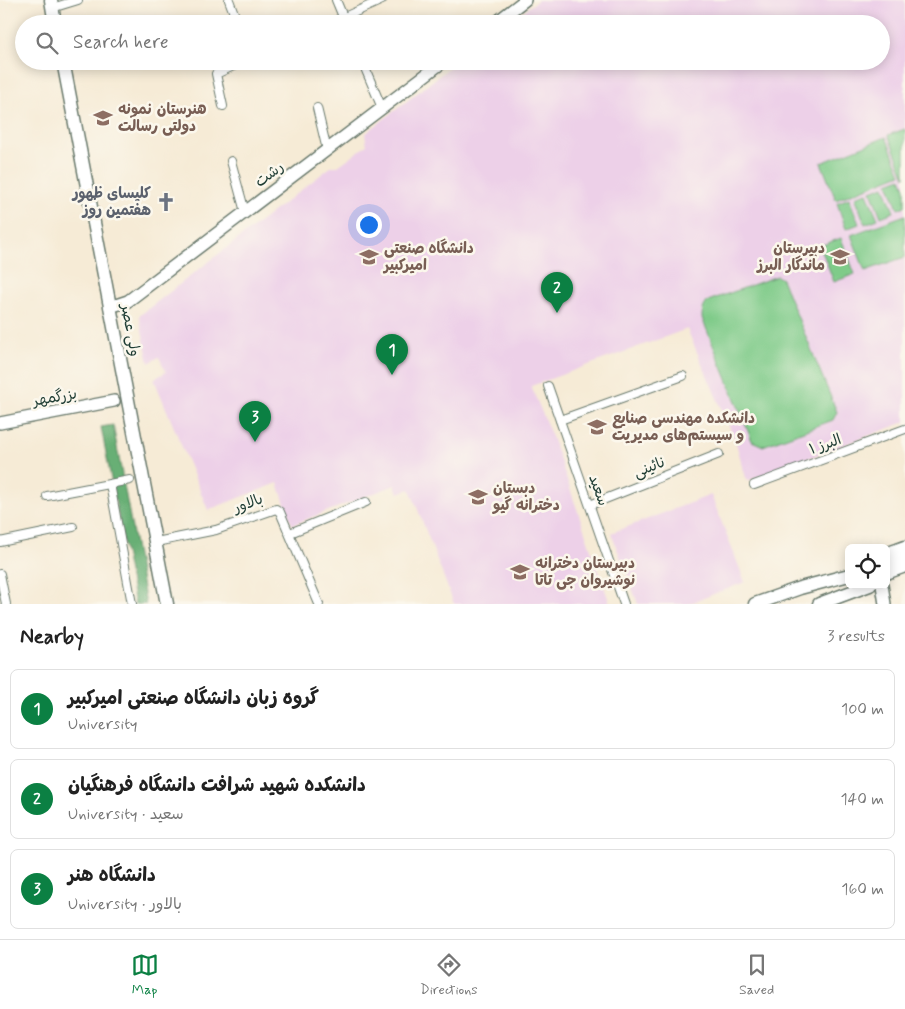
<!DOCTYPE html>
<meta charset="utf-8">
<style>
:root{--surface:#fff;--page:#f2f2f2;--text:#222;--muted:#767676;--line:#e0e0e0;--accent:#0b8043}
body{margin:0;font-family:Mynerve,"Playpen Sans Arabic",sans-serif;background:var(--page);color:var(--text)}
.controls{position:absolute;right:15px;bottom:15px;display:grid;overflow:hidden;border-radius:8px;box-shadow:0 2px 12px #0003}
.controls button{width:45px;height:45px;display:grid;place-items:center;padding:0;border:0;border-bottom:1px solid var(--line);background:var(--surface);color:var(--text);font:25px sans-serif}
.you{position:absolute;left:368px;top:224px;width:18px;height:18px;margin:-12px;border:4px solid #fff;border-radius:50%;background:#1a73e8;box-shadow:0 0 0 8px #1a73e833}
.badge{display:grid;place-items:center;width:32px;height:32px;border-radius:50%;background:var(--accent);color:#fff;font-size:16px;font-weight:700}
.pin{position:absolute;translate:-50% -41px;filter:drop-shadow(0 1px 2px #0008)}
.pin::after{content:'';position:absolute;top:26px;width:18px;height:15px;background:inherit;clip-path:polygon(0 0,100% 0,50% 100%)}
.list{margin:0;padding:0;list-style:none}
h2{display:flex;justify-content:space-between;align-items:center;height:65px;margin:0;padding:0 20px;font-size:21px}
h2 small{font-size:16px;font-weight:400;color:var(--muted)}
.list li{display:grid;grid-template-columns:32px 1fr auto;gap:15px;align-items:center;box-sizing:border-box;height:80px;margin:0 10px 10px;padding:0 10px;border:1px solid var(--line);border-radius:8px}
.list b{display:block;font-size:19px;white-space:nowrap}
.list p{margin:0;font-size:16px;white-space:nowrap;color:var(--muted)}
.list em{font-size:16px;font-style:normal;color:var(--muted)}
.icon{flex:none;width:28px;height:28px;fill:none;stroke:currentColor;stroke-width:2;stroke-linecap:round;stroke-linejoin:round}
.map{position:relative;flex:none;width:905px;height:604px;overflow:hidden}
.search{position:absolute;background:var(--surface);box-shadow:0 2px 12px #0003;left:15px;right:15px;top:15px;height:55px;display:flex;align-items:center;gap:12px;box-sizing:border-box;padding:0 18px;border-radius:28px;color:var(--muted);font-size:19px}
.sheet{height:335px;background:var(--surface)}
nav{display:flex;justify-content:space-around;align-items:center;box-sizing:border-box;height:70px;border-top:1px solid var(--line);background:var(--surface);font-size:14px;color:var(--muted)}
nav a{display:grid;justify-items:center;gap:2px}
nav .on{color:var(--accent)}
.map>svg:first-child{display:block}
.built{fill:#edd0e8}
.green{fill:#7fcb89;stroke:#4f845e}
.forest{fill:#67af75;stroke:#437654}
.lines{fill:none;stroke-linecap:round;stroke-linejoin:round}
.street-casing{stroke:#6a7a6d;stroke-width:10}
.secondary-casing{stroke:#6a7a6d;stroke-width:14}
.primary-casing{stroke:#6a7a6d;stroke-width:15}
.street{stroke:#fff;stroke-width:8}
.secondary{stroke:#fff;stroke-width:11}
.primary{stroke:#fff;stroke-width:12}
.labels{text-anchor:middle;stroke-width:5;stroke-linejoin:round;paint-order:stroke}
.education-label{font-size:15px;font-weight:bold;fill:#785e54;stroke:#fbf7ec;text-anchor:start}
.street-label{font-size:15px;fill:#1f3d34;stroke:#fbf7ec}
.worship-label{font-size:15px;font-weight:bold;fill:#5b616d;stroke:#fbf7ec;text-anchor:end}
</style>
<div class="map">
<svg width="905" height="604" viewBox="0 0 905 604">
<rect width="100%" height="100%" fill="#fbf7ec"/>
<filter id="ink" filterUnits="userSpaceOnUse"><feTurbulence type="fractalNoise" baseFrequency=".02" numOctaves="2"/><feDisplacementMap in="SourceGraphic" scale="10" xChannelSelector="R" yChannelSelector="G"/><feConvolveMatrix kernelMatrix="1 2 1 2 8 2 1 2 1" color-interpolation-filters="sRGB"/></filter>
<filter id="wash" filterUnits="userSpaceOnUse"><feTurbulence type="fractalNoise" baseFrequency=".0096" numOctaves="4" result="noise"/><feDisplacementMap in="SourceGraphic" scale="20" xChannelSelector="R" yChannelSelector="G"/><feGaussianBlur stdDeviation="1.12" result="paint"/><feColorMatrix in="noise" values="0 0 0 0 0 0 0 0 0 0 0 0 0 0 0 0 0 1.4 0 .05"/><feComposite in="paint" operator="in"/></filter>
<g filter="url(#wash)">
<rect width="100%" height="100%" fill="#f6ebd6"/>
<!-- built -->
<g class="built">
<polygon points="538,0 905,0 905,422 747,481 735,440 687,329 531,386 552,437 610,604 454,604 410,489 398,493 395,485 292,525 278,483 208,510 154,379 166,372 159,357 149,363 139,316 332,166 338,166 367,145 365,134 458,61 881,61 881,24 507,24"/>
<polygon points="711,495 745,582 688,604 638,604 611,533"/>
</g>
<!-- green -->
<g class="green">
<polygon points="905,129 905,177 888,135"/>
<polygon points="886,137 901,174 836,200 821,163"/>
<polygon points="901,178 905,188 905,206 898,209 888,183"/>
<polygon points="884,186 894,212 881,217 871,191"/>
<polygon points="867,193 878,219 865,224 855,197"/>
<polygon points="849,198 859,224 846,229 837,203"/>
<polygon points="905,215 905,257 865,271 851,235"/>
<polygon points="841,238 855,274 834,282 820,246"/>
<path d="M777,276L782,279L837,412L833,420L763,446L752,441L702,318C702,311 703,307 708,301Z"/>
</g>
<!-- forest -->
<polygon class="forest" points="113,425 146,604 135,604 101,427"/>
</g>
<g filter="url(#ink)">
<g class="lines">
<!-- street casing -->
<g class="street-casing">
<g id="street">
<polyline points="229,0 238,24"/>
<polyline points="336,0 346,24"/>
<polyline points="52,8 78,0"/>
<polyline points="329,24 382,0"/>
<polyline points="362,61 382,108"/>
<polyline points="223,106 216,74 244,61"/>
<polyline points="317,108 327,150"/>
<polyline points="231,161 245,212"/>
<polyline points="548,386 624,604"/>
<polyline points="560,420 683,376"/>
<polyline points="110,484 132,604"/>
<polyline points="754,485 905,429"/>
<polyline points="47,496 130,480"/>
<polyline points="590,505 719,454"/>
<polyline points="290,533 366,502"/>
<polyline points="0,542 73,527"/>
<polyline points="156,542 216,530 276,509 280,512 319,604"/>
<polyline points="0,574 6,604"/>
</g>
</g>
<!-- secondary casing -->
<g class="secondary-casing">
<g id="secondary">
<polyline points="494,24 525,0"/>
<polyline points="110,307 128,301 444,61"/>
<polyline points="0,423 114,401"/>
<polyline points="882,585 885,604"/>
</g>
</g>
<!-- primary casing -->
<g class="primary-casing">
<g id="primary">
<polyline points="51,0 55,24"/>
<polyline points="63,61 167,604"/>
<polyline points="886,554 905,547"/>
<polyline points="886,563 905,557"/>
<polyline points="886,573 905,566"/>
<polyline points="755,604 800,588 849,575"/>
<polyline points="819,604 870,585"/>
</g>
</g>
<!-- street -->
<use href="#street" class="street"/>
<!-- secondary -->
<use href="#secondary" class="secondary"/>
<!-- primary -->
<use href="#primary" class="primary"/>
</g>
</g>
<!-- icons -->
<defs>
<g id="school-bare" transform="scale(1.5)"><path d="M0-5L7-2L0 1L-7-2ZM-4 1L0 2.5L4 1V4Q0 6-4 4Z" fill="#8d6e63" stroke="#fbf7ec" stroke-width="2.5" paint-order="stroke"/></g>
<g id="church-bare" transform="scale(1.5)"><path d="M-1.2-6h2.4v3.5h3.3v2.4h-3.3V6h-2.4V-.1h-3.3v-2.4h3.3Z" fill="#6b7280" stroke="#fbf7ec" stroke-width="2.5" paint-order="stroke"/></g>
<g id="university-bare" transform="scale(1.5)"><path d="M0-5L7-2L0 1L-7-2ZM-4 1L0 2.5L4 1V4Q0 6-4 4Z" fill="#8d6e63" stroke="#fbf7ec" stroke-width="2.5" paint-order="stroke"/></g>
</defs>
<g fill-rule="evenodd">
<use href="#school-bare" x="103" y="118"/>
<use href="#church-bare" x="166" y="202"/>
<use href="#university-bare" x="369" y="257"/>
<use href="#school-bare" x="840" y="257"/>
<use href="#university-bare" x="597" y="427"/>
<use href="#school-bare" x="478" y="497"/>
<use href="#school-bare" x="520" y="572"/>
</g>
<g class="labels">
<!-- education labels -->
<g class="education-label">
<text x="118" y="114">هنرستان نمونه<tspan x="118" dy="17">دولتی رسالت</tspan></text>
<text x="384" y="253">دانشگاه صنعتی<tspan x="384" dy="17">امیرکبیر</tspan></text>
<text x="825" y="253" text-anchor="end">دبیرستان<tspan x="825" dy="17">ماندگار البرز</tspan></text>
<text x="612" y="423">دانشکده مهندسی صنایع<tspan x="612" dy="17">و سیستم‌های مدیریت</tspan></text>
<text x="493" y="493">دبستان<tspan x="493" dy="17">دخترانه گیو</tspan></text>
<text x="535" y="568">دبیرستان دخترانه<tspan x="535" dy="17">نوشیروان جی تاتا</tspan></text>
</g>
<!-- street labels -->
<g class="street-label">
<text transform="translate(269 174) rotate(-37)" y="5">رشت</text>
<text transform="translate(131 330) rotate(80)" y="5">ولی عصر</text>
<text transform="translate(55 397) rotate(-10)" y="5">بزرگمهر</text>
<text transform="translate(825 444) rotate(-20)" y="5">البرز ۱</text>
<text transform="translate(649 467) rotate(-22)" y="5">نائینی</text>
<text transform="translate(599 490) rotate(71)" y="5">سعید</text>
<text transform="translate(248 503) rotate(-20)" y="5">بالاور</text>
</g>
<!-- worship labels -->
<g class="worship-label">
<text x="151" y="198">کلیسای ظهور<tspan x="151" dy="17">هفتمین روز</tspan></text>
</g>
</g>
</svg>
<div class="controls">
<button><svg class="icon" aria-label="locate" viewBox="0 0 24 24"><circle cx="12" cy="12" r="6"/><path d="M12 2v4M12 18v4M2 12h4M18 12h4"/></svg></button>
</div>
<div class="you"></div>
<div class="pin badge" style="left:392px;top:375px">1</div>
<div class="pin badge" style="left:557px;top:313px">2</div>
<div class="pin badge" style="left:255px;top:442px">3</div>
<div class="search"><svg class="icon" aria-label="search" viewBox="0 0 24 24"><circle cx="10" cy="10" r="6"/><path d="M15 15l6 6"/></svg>Search here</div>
</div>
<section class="sheet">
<h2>Nearby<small>3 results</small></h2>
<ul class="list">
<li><span class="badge">1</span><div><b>گروه زبان دانشگاه صنعتی امیرکبیر</b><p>University</p></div><em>100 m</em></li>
<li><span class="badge">2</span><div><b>دانشکده شهید شرافت دانشگاه فرهنگیان</b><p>University · سعید</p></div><em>140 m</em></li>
<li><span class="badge">3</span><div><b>دانشگاه هنر</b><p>University · بالاور</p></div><em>160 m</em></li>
</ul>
</section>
<nav>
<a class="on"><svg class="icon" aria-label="map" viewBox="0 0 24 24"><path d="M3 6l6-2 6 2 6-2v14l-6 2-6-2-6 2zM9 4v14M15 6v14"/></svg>Map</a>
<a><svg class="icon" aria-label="directions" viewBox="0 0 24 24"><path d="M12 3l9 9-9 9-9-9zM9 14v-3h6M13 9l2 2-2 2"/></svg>Directions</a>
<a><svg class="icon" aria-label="saved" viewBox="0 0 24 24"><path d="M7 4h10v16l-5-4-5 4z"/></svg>Saved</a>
</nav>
